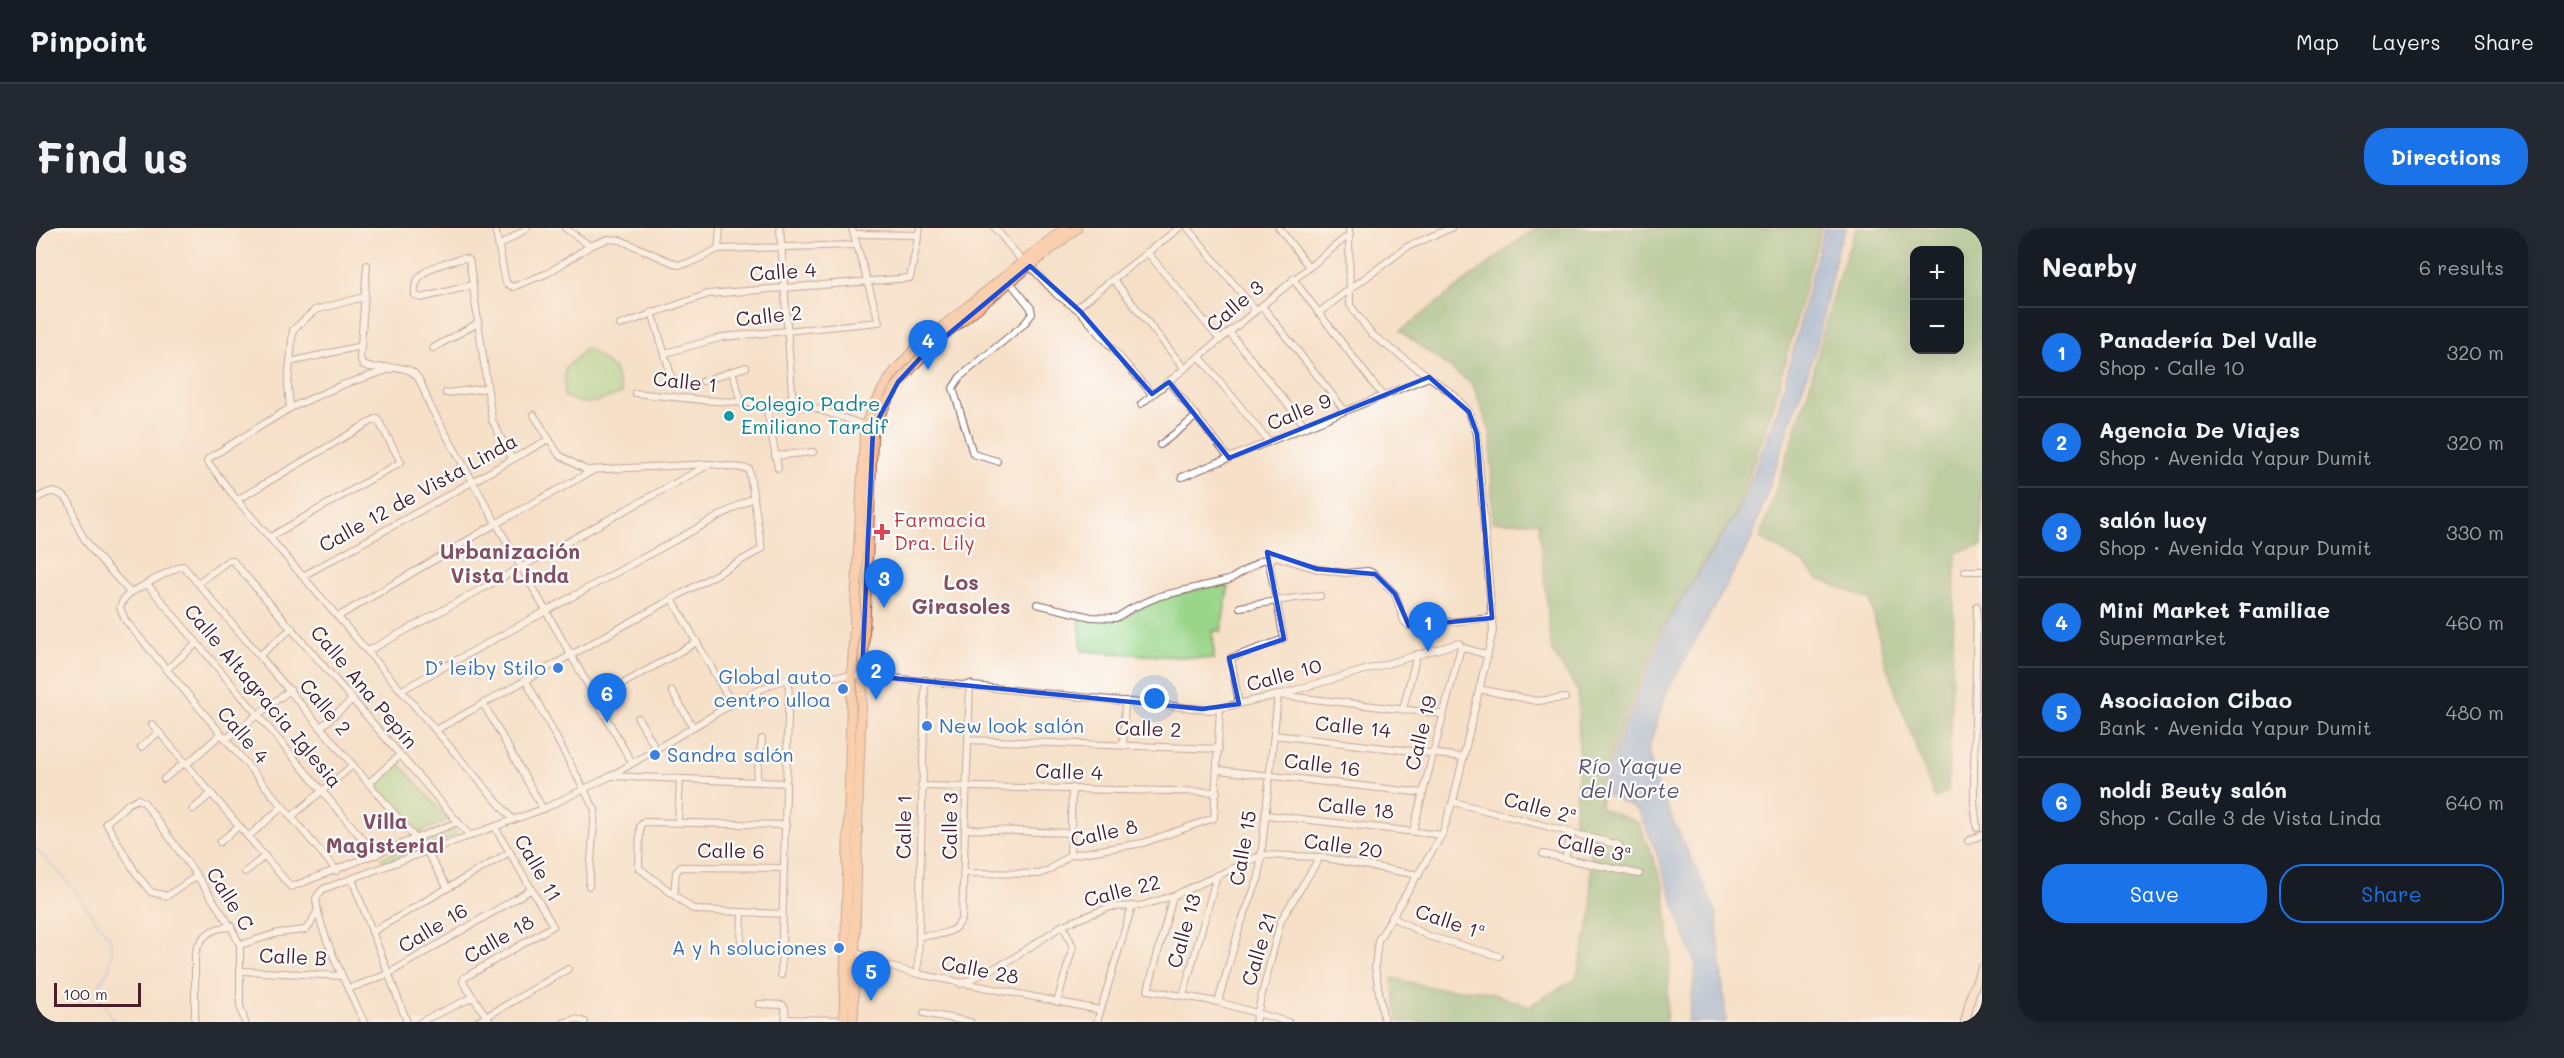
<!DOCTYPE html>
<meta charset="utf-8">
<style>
:root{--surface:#171b24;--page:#242831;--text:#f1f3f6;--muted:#9ea1a6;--line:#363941;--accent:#1a73e8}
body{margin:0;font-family:Mali,sans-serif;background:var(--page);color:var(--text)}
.controls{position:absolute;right:18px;top:18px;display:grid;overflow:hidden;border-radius:12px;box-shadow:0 6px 24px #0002}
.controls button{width:54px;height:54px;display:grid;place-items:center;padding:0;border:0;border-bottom:2px solid var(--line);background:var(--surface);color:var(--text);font:30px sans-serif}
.scale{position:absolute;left:18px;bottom:15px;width:87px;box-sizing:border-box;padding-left:6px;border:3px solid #4a1f2b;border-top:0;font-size:16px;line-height:21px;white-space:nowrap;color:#4a1f2b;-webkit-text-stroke:4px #fff;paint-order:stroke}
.you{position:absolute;left:1119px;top:471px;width:21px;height:21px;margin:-15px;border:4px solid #fff;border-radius:50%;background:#1a73e8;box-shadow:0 0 0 9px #1a73e833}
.badge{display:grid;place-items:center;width:39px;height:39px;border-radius:50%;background:var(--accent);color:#fff;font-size:20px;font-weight:700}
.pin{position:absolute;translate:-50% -50px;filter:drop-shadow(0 2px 3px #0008)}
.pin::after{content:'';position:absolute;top:32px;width:21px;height:18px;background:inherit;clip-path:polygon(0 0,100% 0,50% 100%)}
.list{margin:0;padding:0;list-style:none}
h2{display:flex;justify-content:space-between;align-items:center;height:78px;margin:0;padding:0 24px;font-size:26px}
h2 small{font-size:20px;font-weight:400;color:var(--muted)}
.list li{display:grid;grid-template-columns:39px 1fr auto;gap:18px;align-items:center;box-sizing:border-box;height:90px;padding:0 24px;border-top:2px solid var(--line)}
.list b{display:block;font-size:22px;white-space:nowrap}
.list p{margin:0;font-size:20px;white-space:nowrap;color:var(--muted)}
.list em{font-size:20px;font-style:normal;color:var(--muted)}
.actions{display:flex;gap:12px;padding:18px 24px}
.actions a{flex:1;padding:14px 0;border:2px solid var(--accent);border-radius:24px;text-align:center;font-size:21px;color:var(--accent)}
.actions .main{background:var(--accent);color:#fff}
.map{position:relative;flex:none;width:1946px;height:794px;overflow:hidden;border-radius:24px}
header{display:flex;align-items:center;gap:36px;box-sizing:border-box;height:84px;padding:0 30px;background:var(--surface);border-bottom:2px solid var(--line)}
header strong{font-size:28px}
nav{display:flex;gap:33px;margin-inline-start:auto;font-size:21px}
.intro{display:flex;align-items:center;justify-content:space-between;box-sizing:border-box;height:144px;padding:0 36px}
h1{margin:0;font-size:42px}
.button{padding:15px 27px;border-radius:24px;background:var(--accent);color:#fff;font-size:21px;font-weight:700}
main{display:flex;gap:36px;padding:0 36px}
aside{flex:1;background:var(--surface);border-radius:24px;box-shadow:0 6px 24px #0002}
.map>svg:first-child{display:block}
.green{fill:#9ad589;stroke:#727a5a;stroke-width:1.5}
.forest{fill:#7bb675;stroke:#626a50;stroke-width:1.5;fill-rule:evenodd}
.water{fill:#75a6df;stroke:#606285;stroke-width:1.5}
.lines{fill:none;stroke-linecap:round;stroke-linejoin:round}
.stream{stroke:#75a6df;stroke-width:1.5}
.street-casing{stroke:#866362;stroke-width:8}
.secondary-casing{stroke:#866362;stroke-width:10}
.primary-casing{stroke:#866362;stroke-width:11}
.street{stroke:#fff;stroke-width:6}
.secondary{stroke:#fee3d1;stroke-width:8}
.primary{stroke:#fcba8d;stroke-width:9}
.marked{fill:none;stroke:#1d4ed8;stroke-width:4.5;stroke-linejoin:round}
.culture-dot{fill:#0f9aa8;stroke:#fff;stroke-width:2}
.health-dot{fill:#e0444e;stroke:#fff;stroke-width:2}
.shop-dot{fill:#3f7fe0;stroke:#fff;stroke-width:2}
.labels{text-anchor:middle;stroke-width:4.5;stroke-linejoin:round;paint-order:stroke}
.street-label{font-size:20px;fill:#4a1f2b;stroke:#fff}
.culture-label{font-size:20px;fill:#0d838f;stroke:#fff;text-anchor:start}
.health-label{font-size:20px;fill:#be3a42;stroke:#fff;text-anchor:start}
.shop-label{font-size:20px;fill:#366cbe;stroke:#fff;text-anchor:end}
.neighbourhood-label{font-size:21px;font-weight:bold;fill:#865063;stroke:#fff}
.water-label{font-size:21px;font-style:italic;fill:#5b5573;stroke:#fff}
</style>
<header>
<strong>Pinpoint</strong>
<nav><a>Map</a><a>Layers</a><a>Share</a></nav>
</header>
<div class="intro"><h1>Find us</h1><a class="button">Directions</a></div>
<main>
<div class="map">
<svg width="1946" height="794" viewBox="0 0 1946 794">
<rect width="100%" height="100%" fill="#fff"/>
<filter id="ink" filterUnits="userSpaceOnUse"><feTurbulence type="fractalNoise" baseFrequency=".0167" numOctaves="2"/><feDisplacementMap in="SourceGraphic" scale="12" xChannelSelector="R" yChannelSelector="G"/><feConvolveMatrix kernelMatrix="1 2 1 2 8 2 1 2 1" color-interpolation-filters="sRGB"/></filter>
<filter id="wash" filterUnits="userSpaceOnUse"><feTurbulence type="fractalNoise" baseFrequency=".008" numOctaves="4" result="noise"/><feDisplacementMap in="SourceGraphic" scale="24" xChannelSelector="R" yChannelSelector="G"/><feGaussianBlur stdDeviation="1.35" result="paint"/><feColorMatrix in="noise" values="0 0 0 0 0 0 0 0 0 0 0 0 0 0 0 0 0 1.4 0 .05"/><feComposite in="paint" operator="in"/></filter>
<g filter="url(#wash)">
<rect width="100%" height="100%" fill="#f6e0c8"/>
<!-- green -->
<g class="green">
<path d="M553,121L578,141L586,165C564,173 550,181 528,168L529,141L548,122Z"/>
<polygon points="1193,354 1185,403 1177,403 1178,431 1046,423 1043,388 1080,392 1121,371"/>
<polygon points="362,534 413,592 380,606 337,555"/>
<polygon points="417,600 423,607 393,619 387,612"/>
<polygon points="378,616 382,623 349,636 345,630"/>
</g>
<!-- forest -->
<g class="forest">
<polygon points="1499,0 1785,0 1736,183 1700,285 1627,398 1568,542 1564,580 1603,595 1628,658 1635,723 1630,794 1362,794 1356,750 1399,760 1445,762 1493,778 1540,751 1556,685 1554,623 1538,597 1543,533 1542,463 1516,424 1502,294 1456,294 1455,207 1437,157 1364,103"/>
<path d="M1820,0H1946V318L1920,324L1912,563L1899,571L1849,434L1834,372L1781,350L1767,335L1724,310L1772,163L1803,47ZM1924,22V122H1878V22Z"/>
</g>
<!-- water -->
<polygon class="water" points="1788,0 1811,0 1803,16 1781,117 1715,313 1630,465 1612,522 1621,558 1680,683 1690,794 1652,794 1660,738 1621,626 1603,583 1568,565 1571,542 1631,395 1701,286 1741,185"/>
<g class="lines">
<!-- stream -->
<polyline class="stream" points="0,621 34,656 62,696 74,709 76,724 73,740 64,755 64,770 78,794"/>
</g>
</g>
<g filter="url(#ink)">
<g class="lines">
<!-- street casing -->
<g class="street-casing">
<g id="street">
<polyline points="459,0 470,55 477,59 512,45 554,18 572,11 584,12 642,37 654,35 682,21 819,17"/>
<polyline points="529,0 554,18"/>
<polyline points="744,0 757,178"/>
<polyline points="959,0 987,34 994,38 1021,67 1044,83 1116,166"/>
<polyline points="1152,0 1219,82"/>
<polyline points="1243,0 1273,39"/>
<polyline points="1313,0 1314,77 1335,106 1418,167 1433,184 1441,206 1457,403 1418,569 1406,607 1342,712 1339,739 1348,794"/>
<polyline points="818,6 883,7"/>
<polyline points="463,18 491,0"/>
<polyline points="682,21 684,0"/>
<polyline points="1111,24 1184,112"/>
<path d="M331,37L324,130L327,137C333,140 339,140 345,139C383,138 381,146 394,178L596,535"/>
<polyline points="1077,51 1148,140"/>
<polyline points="1257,51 1347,168"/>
<path d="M437,57L385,70L379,67C376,40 409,35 428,30L433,32L434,37L456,192L476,231"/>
<polyline points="1226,78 1309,183"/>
<polyline points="1040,80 1143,0"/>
<polyline points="616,84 635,147"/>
<polyline points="1282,85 1371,19 1415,0"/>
<polyline points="584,97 672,66 874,50 884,0"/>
<polyline points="1193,104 1270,199"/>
<polyline points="397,120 442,95"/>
<polyline points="629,125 687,109 843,94 816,0"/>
<polyline points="1164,129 1233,214"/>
<polyline points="254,134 325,118"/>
<polyline points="361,139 306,157 254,180 173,230 171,233 201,272 477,592"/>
<polyline points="696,143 706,176"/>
<polyline points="667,153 710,139"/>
<polyline points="1133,154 1193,230"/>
<polyline points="410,165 451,160"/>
<polyline points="599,165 666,172 776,179 831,198"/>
<polyline points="1105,176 1314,6"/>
<polyline points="730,177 742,240"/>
<polyline points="254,180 252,156 257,102 279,82 328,69"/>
<polyline points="1124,217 1161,188"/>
<polyline points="739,228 777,224"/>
<polyline points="961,233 937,226 917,160 924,149 988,96 996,86 995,80 974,54"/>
<polyline points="1146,249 1393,149"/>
<path d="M0,271C7,267 13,262 21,265C39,272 36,286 42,299C53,323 77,344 94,365"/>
<polyline points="201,272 341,190 365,234 234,309"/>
<polyline points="1929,343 1946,343"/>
<polyline points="267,348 513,211"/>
<polyline points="162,355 193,332 197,333 434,608"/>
<polyline points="112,357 340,627"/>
<polyline points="636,371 696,476"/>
<polyline points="1001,376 1055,389 1080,390 1096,380 1124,368 1193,352 1226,332 1235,331"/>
<polyline points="1204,379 1259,370 1284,368"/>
<polyline points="303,388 461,295 558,242"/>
<polyline points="1425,419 1451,427"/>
<polyline points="332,423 674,236"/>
<polyline points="224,427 256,400"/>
<polyline points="130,442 160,416"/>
<polyline points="489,451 559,582 553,658"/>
<polyline points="1443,461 1501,473 1529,470"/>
<polyline points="366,462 718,269"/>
<polyline points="636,463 657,499"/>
<polyline points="560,471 661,414"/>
<polyline points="447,475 507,581"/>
<polyline points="1203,476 1195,430 1248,411 1233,335 1238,328 1281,341 1309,345 1332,343 1339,346 1359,366 1368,393 1373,398 1456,390"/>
<polyline points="1367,481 1381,426"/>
<polyline points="602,490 620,521"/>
<polyline points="116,496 255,659 422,594"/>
<polyline points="285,499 317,471"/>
<polyline points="400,502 726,321 713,241 675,236 550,242 523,227 498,187"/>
<polyline points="1238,507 1427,529"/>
<polyline points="190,511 254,462"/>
<polyline points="933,512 1183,521"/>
<polyline points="1087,517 1089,473"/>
<polyline points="105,519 123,504"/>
<polyline points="150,537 185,506"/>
<polyline points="1182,542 1387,565"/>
<polyline points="575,548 750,555"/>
<polyline points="128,551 148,535"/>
<polyline points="720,554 726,511"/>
<polyline points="333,555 364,527"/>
<polyline points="885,558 1181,564"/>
<polyline points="1417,574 1583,617"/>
<polyline points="157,581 175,566"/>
<polyline points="1230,587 1406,607"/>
<polyline points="255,589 317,537"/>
<polyline points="642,594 644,551"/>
<polyline points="1941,600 1938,574 1938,542 1941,378"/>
<polyline points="930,601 1034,605"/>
<polyline points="212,609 246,579"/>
<polyline points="1932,613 1946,607"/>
<polyline points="184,614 203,598"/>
<polyline points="1507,626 1603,646"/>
<polyline points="1034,627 1036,560"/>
<polyline points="1529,631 1535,606"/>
<path d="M301,643L89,392L84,379C86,373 91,367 96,364C105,359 141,338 147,338L391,624L411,659"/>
<polyline points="209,644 229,628"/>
<polyline points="929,645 1003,646 1013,642 1034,627 1107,615 1178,590 1184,481"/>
<polyline points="161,648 131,668 115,664 101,647 70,595 93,575 102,571 108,574 161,648 195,699 204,717 204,778 209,794"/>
<polyline points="316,651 371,794"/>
<polyline points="638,666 640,644 645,639 748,640"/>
<polyline points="1137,668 1112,762 1182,774 1252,794"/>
<polyline points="746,686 663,682 655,680 603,640 604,598 608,594 750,597"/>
<polyline points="1356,689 1392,708 1463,728"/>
<polyline points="336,704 474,624"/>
<path d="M883,708C900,707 919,708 926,690L934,456"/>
<polyline points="204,717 242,705 269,702 274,697 281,684"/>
<polyline points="705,717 706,684"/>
<polyline points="819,724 855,739 882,746 1064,782"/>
<polyline points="205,743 306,748"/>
<polyline points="882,746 889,452"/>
<polyline points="745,747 753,451"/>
<polyline points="925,756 973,733 1027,697 1074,679 1104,678 1137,668 1226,627 1284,629 1383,647"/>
<polyline points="312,761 352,746 496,661"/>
<polyline points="1147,768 1181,647"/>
<polyline points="1021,774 1037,719 1027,697"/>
<polyline points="1182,774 1204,698 1223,649 1242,467 1406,486"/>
<polyline points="723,776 747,777 749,781 750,793"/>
<polyline points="888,785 934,794"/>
<polyline points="750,791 809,792"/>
<path d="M159,792V726C164,708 176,699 195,699"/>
<path d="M328,794C313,762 282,703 280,670L287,661L507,581L575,548L696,476L736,456L753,451L826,447L1175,482L1242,467L1423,415L1425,419L1377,603"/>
<polyline points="384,794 437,769"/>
<polyline points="441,794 532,741"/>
<polyline points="454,794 427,754 428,750 517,698 459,599"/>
<polyline points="529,794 539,791 549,794"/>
<polyline points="1061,794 1096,678"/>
<polyline points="1219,794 1245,692 1284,629"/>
</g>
</g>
<!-- secondary casing -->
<g class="secondary-casing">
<polyline id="secondary" points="1929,794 1936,764 1946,740"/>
</g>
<!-- primary casing -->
<g class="primary-casing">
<g id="primary">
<polyline points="808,794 816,446 829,197 848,159 859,143 880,120 1029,0"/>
<path d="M817,794L823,538L837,201C855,161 874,139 906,109L1041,0"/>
</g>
</g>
<!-- street -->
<use href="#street" class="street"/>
<!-- secondary -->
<use href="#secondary" class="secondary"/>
<!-- primary -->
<use href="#primary" class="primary"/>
</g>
</g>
<!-- marked area -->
<path d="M0 0H1946V794H0ZM994,38L1044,83L1116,166L1133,154L1193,230L1393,149L1433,184L1441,206L1456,390L1373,398L1359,366L1339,346L1281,341L1231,324L1248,411L1193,430L1203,476L1166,481L826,447L837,201L862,154L886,128Z" fill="#f6e0c8" fill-opacity=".55" fill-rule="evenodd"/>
<path class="marked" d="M994,38L1044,83L1116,166L1133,154L1193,230L1393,149L1433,184L1441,206L1456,390L1373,398L1359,366L1339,346L1281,341L1231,324L1248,411L1193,430L1203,476L1166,481L826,447L837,201L862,154L886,128Z"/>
<!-- markers -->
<circle class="culture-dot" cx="693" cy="188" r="6"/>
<path class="health-dot" d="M843 295h6v6h6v6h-6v6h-6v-6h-6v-6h6z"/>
<g class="shop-dot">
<circle cx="522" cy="440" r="6"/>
<circle cx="807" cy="461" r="6"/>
<circle cx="891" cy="498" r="6"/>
<circle cx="619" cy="527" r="6"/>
<circle cx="803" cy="720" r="6"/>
</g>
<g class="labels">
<!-- street labels -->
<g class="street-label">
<text transform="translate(747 44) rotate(-4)" y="7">Calle 4</text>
<text transform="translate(1199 78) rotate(-40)" y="7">Calle 3</text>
<text transform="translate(733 88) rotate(-6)" y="7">Calle 2</text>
<text transform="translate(649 154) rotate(6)" y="7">Calle 1</text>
<text transform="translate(1263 184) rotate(-22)" y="7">Calle 9</text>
<text transform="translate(382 265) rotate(-29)" y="7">Calle 12 de Vista Linda</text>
<text transform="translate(1248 447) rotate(-15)" y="7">Calle 10</text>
<text transform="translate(328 459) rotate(50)" y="7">Calle Ana Pepín</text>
<text transform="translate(227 468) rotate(50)" y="7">Calle Altagracia Iglesia</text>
<text transform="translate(289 479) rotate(50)" y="7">Calle 2</text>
<text transform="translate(1317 499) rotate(6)" y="7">Calle 14</text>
<text transform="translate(1112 501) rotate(2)" y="7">Calle 2</text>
<text transform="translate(1385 505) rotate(-76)" y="7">Calle 19</text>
<text transform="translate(207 507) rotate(50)" y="7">Calle 4</text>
<text transform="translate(1286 537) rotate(7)" y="7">Calle 16</text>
<text transform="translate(1033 544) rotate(2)" y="7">Calle 4</text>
<text transform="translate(1320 580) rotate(6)" y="7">Calle 18</text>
<text transform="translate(1504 580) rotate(15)" y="7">Calle 2ª</text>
<text transform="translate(914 598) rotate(-89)" y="7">Calle 3</text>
<text transform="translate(868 599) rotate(-89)" y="7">Calle 1</text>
<text transform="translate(1068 605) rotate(-12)" y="7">Calle 8</text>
<text transform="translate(1307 618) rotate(8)" y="7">Calle 20</text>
<text transform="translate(1207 620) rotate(-80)" y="7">Calle 15</text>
<text transform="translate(1558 620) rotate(12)" y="7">Calle 3ª</text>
<text transform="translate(695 623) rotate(1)" y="7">Calle 6</text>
<text transform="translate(502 640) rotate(60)" y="7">Calle 11</text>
<text transform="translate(1086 663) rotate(-14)" y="7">Calle 22</text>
<text transform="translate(194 671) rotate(58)" y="7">Calle C</text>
<text transform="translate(1414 694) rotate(19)" y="7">Calle 1ª</text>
<text transform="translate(397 700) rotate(-31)" y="7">Calle 16</text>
<text transform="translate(1148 703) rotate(-74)" y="7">Calle 13</text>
<text transform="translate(463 711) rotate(-30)" y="7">Calle 18</text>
<text transform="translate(1223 721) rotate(-73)" y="7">Calle 21</text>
<text transform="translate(257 729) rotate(3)" y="7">Calle B</text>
<text transform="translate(944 742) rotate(11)" y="7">Calle 28</text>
</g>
<!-- culture labels -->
<g class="culture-label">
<text x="705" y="183">Colegio Padre<tspan x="705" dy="23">Emiliano Tardif</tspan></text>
</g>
<!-- health labels -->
<g class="health-label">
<text x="858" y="299">Farmacia<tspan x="858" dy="23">Dra. Lily</tspan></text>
</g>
<!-- shop labels -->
<g class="shop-label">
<text x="510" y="447">D’ leiby Stilo</text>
<text x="795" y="456">Global auto<tspan x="795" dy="23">centro ulloa</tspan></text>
<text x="903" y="505" text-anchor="start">New look salón</text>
<text x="631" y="534" text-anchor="start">Sandra salón</text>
<text x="791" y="727">A y h soluciones</text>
</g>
<!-- neighbourhood labels -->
<g class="neighbourhood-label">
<text x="474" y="331">Urbanización<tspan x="474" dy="24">Vista Linda</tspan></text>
<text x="925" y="362">Los<tspan x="925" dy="24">Girasoles</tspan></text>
<text x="349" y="601">Villa<tspan x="349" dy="24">Magisterial</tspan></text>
</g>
<!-- water labels -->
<g class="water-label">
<text x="1594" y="546">Río Yaque<tspan x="1594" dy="24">del Norte</tspan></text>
</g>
</g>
</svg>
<div class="controls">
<button>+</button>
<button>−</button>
</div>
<div class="scale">100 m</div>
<div class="you"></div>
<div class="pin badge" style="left:1392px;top:424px">1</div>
<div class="pin badge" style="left:840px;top:472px">2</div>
<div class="pin badge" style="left:848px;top:380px">3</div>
<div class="pin badge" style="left:892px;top:142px">4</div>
<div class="pin badge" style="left:835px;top:773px">5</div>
<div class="pin badge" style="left:571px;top:495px">6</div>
</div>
<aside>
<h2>Nearby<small>6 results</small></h2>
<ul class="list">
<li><span class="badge">1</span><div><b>Panadería Del Valle</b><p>Shop · Calle 10</p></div><em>320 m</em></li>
<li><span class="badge">2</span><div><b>Agencia De Viajes</b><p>Shop · Avenida Yapur Dumit</p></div><em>320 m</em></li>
<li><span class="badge">3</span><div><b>salón lucy</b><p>Shop · Avenida Yapur Dumit</p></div><em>330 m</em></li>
<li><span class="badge">4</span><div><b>Mini Market Familiae</b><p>Supermarket</p></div><em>460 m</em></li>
<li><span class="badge">5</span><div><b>Asociacion Cibao</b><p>Bank · Avenida Yapur Dumit</p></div><em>480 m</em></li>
<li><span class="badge">6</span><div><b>noldi Beuty salón</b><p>Shop · Calle 3 de Vista Linda</p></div><em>640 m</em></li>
</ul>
<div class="actions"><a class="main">Save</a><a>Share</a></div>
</aside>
</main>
